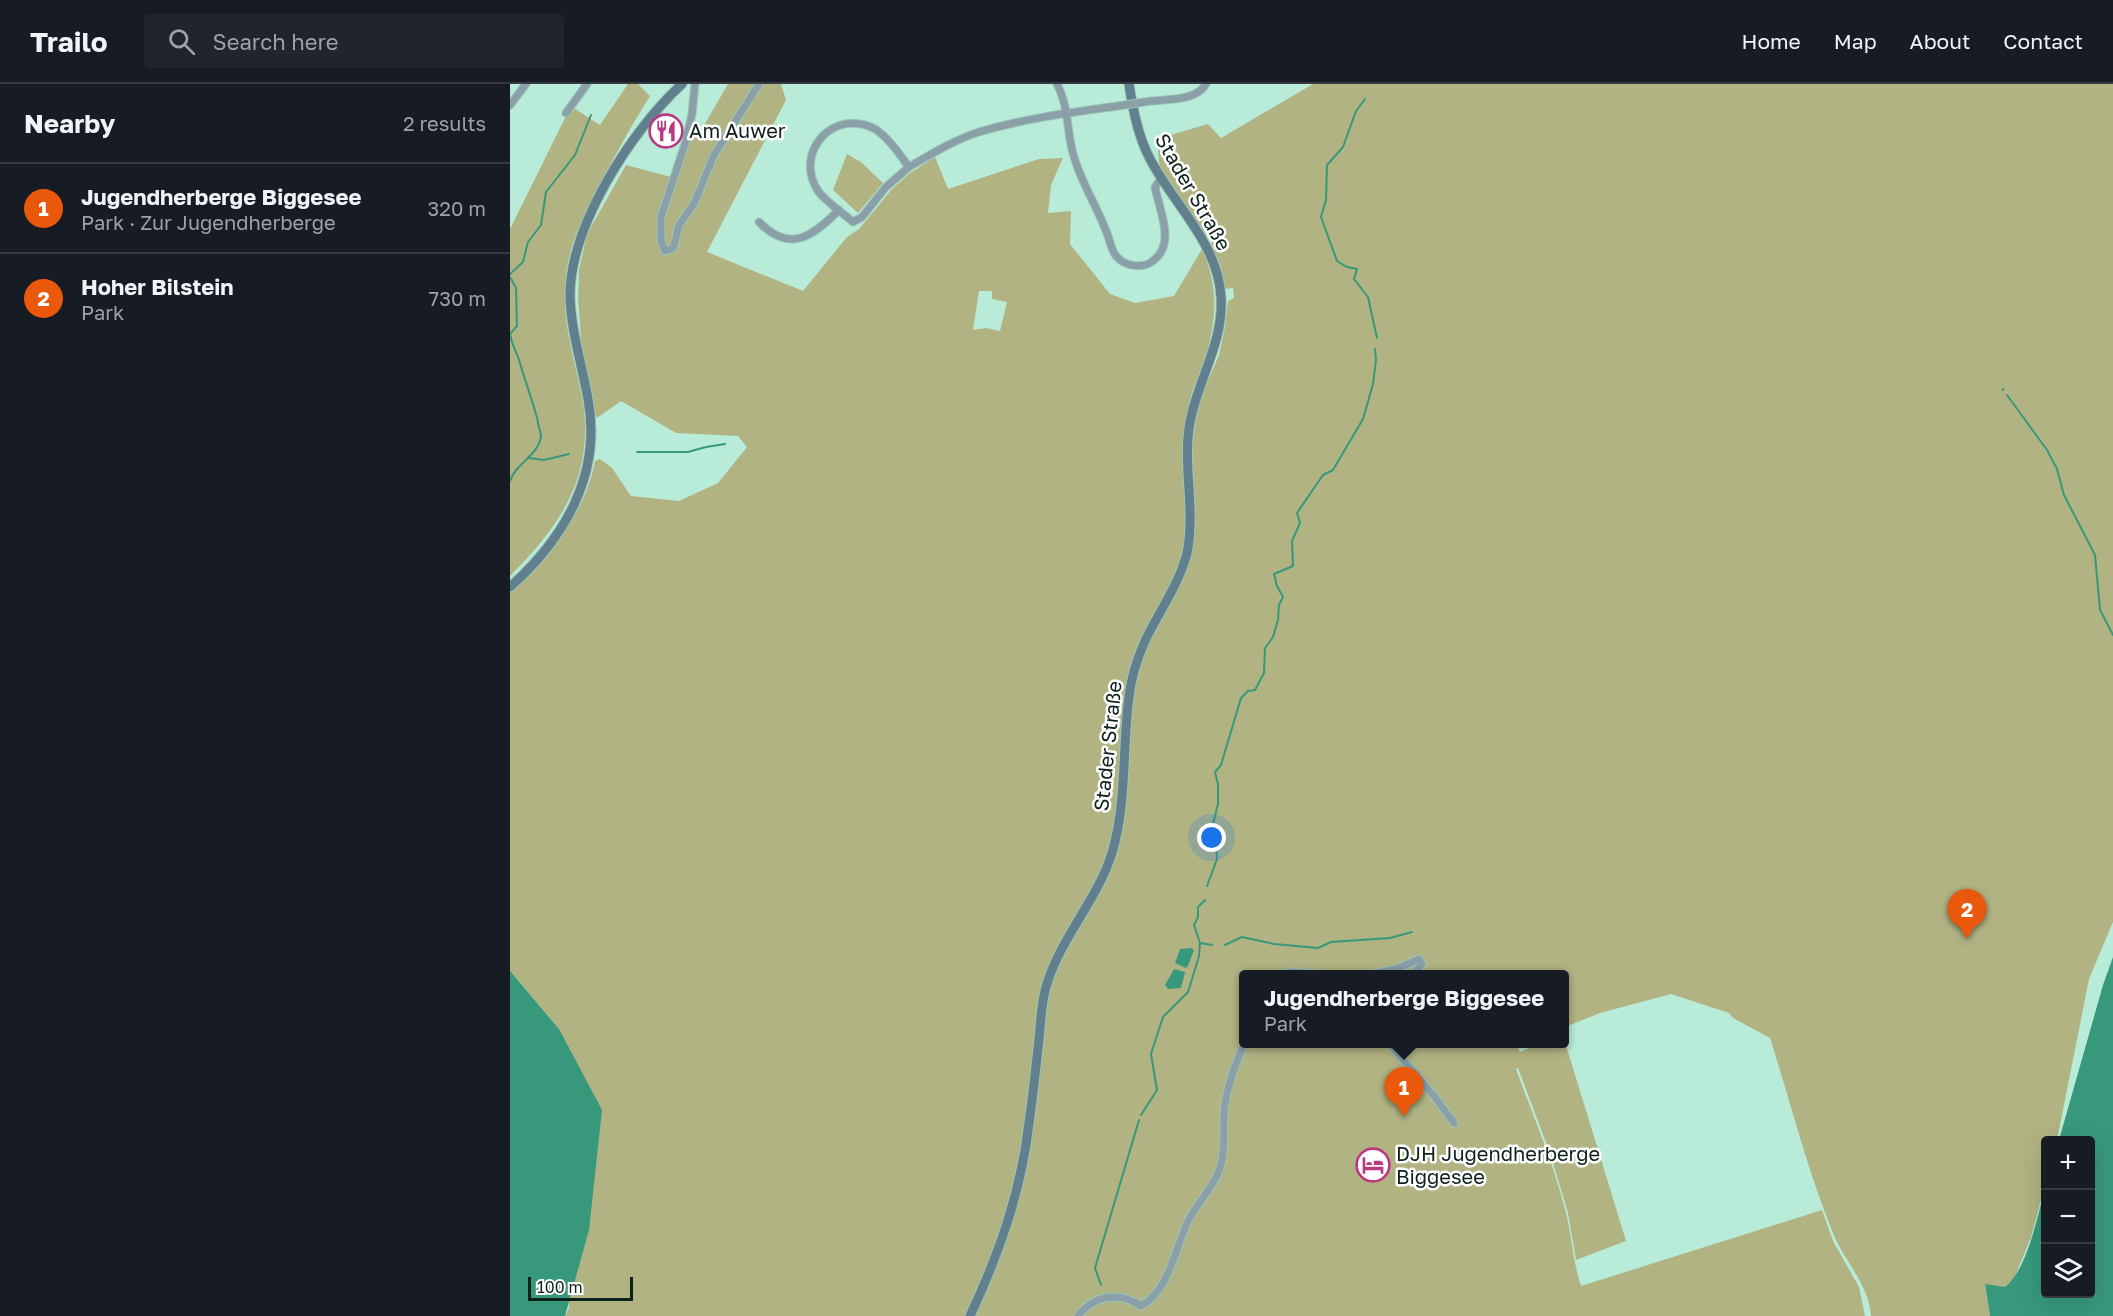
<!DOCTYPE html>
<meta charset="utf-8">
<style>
:root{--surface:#171b24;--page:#20242c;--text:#f1f3f6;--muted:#9ea1a6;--line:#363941;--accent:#ea580c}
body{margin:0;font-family:"Golos Text",sans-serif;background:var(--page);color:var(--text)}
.controls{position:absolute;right:18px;bottom:18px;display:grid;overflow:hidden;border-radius:6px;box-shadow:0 6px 24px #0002}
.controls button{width:54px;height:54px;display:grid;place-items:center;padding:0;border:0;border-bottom:2px solid var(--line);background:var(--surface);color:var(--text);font:30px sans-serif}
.scale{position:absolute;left:18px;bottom:15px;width:105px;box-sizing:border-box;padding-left:6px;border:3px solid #0d211b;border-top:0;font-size:16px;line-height:21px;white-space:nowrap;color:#0d211b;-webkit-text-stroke:4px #fff;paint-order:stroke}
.you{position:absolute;left:702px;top:754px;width:21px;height:21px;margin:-15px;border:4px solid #fff;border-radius:50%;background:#1a73e8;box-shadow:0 0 0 9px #1a73e833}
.badge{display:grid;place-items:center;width:39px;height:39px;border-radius:50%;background:var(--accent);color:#fff;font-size:20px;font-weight:700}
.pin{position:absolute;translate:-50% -50px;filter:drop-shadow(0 2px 3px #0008)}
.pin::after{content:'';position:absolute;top:32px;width:21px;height:18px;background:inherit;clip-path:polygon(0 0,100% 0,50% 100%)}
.popup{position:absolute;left:729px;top:886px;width:330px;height:78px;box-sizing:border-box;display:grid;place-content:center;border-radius:6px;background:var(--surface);filter:drop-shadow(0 2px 4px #0005);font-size:20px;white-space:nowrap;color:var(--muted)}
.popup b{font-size:22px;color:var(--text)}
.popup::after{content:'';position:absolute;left:50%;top:100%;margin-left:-12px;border:12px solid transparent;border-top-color:var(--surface)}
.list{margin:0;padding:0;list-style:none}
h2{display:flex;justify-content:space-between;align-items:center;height:78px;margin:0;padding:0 24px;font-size:26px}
h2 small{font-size:20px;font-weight:400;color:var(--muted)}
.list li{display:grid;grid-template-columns:39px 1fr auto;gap:18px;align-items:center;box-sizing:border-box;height:90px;padding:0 24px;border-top:2px solid var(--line)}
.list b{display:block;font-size:22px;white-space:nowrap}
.list p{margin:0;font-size:20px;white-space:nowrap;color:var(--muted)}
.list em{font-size:20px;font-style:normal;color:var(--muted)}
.icon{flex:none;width:33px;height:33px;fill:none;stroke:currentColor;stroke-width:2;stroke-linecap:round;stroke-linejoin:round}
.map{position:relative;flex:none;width:1603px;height:1232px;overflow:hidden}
header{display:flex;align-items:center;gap:36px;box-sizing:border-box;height:84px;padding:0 30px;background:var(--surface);border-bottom:2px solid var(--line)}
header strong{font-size:28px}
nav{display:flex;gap:33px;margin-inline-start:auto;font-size:21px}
.search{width:420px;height:54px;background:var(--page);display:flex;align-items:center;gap:15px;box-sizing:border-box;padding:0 21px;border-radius:6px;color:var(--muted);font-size:22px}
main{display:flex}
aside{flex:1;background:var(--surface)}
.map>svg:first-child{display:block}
.green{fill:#b1b383;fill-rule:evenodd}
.water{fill:#38987c}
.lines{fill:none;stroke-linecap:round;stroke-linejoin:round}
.stream{stroke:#38987c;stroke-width:2}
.street-casing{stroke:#99c7b7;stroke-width:9}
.secondary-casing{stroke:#99c7b7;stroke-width:11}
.street{stroke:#8b9fa9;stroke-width:7}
.secondary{stroke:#627f8e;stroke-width:9}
.street-bridge-casing{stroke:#99c7b7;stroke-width:9;stroke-linecap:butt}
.street-bridge{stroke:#8b9fa9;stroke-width:7}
.labels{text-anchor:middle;stroke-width:5;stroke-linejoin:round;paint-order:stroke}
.poi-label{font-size:20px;fill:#0d211b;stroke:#fff;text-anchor:start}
.street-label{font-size:20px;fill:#0d211b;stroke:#fff}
</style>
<header>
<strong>Trailo</strong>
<div class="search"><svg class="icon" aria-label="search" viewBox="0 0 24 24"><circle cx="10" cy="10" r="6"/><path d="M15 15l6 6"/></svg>Search here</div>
<nav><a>Home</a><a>Map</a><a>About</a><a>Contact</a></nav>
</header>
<main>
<aside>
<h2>Nearby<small>2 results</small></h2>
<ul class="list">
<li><span class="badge">1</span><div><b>Jugendherberge Biggesee</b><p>Park · Zur Jugendherberge</p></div><em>320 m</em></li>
<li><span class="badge">2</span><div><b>Hoher Bilstein</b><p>Park</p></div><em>730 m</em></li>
</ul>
</aside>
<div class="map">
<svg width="1603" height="1232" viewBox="0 0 1603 1232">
<rect width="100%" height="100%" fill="#b8ecd9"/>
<!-- green -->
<g class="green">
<path d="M118,0H128L140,12C117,49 95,88 77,128C71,140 64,153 61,166C57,179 55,197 55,211C54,248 67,283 73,319C84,393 50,442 0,492V145L58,28L64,24L90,41Z"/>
<path d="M218,0H271L276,16L197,168L293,207L337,153L349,145L382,105L400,89L425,73L438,105L529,75L553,74L541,101L538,129L561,127L560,160L600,210L625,219L664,212L692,165C711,208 706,243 691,286C688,295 683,303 681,312C678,324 676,336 674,349L684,350L685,334L692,311L709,271L715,243L718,217L724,214L723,204L715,205L711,184L700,156L650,87L647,55L698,40L711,54L803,0H1603V838L1579,895L1547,1056H1536L1535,1101L1521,1153L1504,1195L1495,1203L1475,1201L1480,1232H1361C1359,1202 1337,1180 1325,1154C1298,1089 1281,1020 1260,954L1223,934L1219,929L1161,910L1090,929L1055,943L1054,890H734V960H1013L1007,961L1010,968L1028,960H1054L1055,958L1116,1157L1066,1176L1058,1129L1040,1069L1008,984L1006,985C1023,1032 1044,1080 1056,1129C1062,1153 1063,1178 1071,1202L1312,1126L1323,1157L1349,1203L1355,1232H55L59,1224L49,945L0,887V507C39,472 75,430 85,377L90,375L102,384L121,412L169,417L208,399L237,363L228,352L166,349L111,317L87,334L79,318L74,295L68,214L69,186L77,150L116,81L161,93L149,131L155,167L161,169L158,167L155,156L154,134L183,40L192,45ZM469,207H482V215L497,218L490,247L476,244L463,246Z"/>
<polygon points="337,70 351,78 373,99 348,129 323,106"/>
</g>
<!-- water -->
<g class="water">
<polygon points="681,864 684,866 678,882 676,884 665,879 670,865"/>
<path d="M1603,873V1232H1480L1475,1200L1495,1203C1517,1186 1528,1131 1535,1104L1536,1210H1580V1056H1549L1593,901Z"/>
<polygon points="664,885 675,888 671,904 658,905 655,901"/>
<polygon points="0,887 49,945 92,1026 79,1146 55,1232 0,1232"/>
</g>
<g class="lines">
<!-- stream -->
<g class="stream">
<polyline points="855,15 846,27 833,63 817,81 816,116 811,133 827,177 837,183 847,185 844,195 858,213 867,254"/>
<polyline points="0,190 13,178 18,158 31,141 36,108 65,71 81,31"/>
<path d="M0,193L6,204L7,242L0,250C2,262 6,266 9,276C15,297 23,317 28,338C28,342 31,348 31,352C29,371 5,380 0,397"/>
<polyline points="1493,305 1493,306"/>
<polyline points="1497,311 1537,366 1547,385 1554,411 1585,471 1590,526 1603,551"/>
<polyline points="127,368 178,368 196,363 215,360"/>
<polyline points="19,374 34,376 59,370"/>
<polyline points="697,802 707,775 706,757 702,744 708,720 708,700 705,688 711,681 731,614 738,607 745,606 754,589 755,564 763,553 768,536 769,521 773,513 767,502 764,490 783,482 782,457 790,439 787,429 813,391 823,386 853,335 863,300 866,276 865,265"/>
<polyline points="690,859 702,861"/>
<polyline points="715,861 732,853 764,860 808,864 821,858 880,854 902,848"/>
<polyline points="631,1031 647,1006 641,970 653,933 678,908 682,895 689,872 690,859 684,841 688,833 688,823 695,816"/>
<polyline points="591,1201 585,1184 629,1036"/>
</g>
<!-- street casing -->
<g class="street-casing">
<g id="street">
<polyline points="185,0 182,30 176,57 151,133 151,156 155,167 162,165 164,162 169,141 184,120 204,71 249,0"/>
<path d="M547,0C560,24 556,51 565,76C573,102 589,126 598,152C600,158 602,168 607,173C616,183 634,185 644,176C666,159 649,125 645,103L651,95"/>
<path d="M641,17C659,15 686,17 696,0"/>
<polyline points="0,21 16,0"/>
<polyline points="56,29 77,0"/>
<path d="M399,83L376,103L352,133L343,138C332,128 317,119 308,107C283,68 324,23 365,45C379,54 389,70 399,83C421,70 444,56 469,48C512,35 557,29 601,23"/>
<path d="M249,138C280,170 303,152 329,126"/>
<polyline points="773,890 781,888 806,890"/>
<polyline points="863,890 886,885 909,875 912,880 903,890"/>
<polyline points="880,960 924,1012 944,1039"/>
<path d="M568,1232C584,1211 609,1207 631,1222C660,1206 665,1163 679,1135C690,1115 708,1099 712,1076C715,1061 713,1045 714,1030C715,1007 725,981 734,960"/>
</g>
</g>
<!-- secondary casing -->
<g class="secondary-casing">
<g id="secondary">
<path d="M0,503C55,454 92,390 78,315C72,281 61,247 60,212C60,142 121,47 172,0"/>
<path d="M460,1232C489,1170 511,1108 519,1039C523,1011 526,983 529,955C531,938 531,920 536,903C550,854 587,817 602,769C617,719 612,665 619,613C621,594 627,575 635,557C649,527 669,501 677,469C686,426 672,381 680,338C688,295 714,258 711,213C708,159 664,121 640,75C628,52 623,26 619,0"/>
</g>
</g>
<!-- street -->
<use href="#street" class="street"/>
<!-- secondary -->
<use href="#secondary" class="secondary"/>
<!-- street-bridge casing -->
<g class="street-bridge-casing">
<polyline id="street-bridge" points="601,23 641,17"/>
</g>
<!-- street-bridge -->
<use href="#street-bridge" class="street-bridge"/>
</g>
<!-- icons -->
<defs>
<g id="restaurant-ring" transform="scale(1.725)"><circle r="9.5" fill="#fff" stroke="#bb3981" stroke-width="1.5"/><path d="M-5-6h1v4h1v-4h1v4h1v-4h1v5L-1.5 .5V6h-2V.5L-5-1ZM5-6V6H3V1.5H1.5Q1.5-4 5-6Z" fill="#bb3981"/></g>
<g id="hotel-ring" transform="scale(1.725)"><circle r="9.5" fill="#fff" stroke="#bb3981" stroke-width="1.5"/><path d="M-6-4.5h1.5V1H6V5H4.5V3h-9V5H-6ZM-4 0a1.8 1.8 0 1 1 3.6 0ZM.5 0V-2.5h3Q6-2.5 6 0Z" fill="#bb3981"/></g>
</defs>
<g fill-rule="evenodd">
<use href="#restaurant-ring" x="156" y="47"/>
<use href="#hotel-ring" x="863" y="1081"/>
</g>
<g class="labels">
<!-- poi labels -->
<g class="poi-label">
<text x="179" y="54">Am Auwer</text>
<text x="886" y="1077">DJH Jugendherberge<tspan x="886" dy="23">Biggesee</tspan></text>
</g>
<!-- street labels -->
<g class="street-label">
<text transform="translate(683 108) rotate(60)" y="7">Stader Straße</text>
<text transform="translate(598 662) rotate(-84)" y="7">Stader Straße</text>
</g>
</g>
</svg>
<div class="controls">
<button>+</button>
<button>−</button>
<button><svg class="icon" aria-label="layers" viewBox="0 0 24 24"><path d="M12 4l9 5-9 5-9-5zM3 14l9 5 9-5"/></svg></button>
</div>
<div class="scale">100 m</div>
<div class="you"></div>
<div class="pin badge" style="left:894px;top:1033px">1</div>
<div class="popup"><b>Jugendherberge Biggesee</b>Park</div>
<div class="pin badge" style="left:1457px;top:855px">2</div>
</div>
</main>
